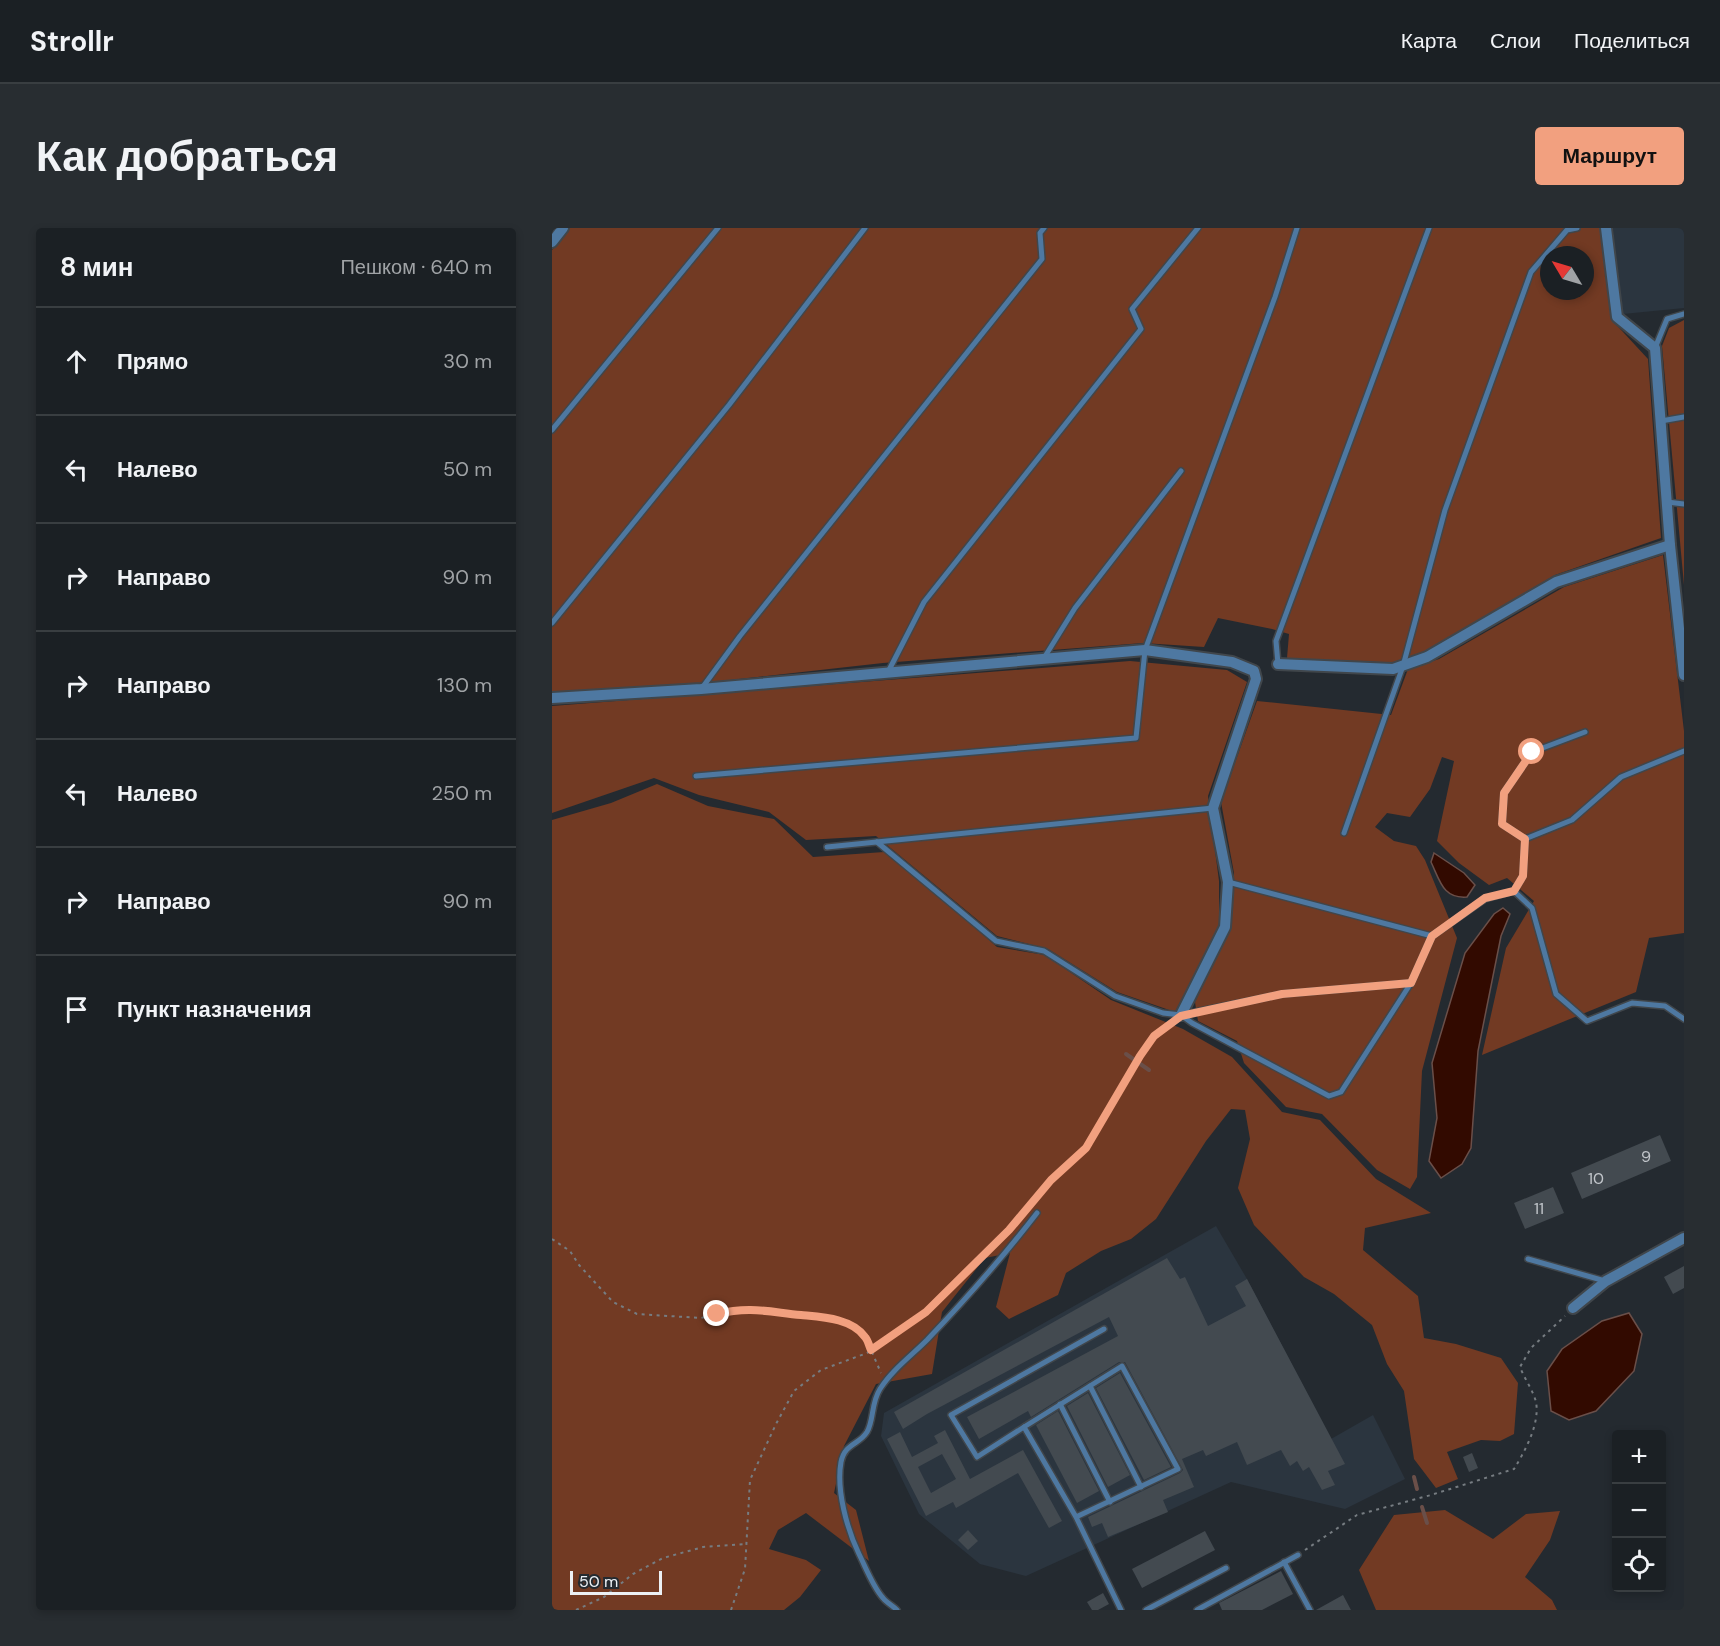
<!DOCTYPE html>
<html lang="ru">
<meta charset="utf-8">
<style>
:root{--surface:#1b2024;--page:#282d31;--text:#f1f3f6;--muted:#a0a3a6;--line:#393e41;--accent:#f2a07f}
body{margin:0;font-family:"DM Sans",sans-serif;background:var(--page);color:var(--text)}
.controls{position:absolute;right:18px;bottom:18px;display:grid;overflow:hidden;border-radius:6px;box-shadow:0 3px 9px #0003}
.controls button{width:54px;height:54px;display:grid;place-items:center;padding:0;border:0;border-bottom:2px solid var(--line);background:var(--surface);color:var(--text);font:30px sans-serif}
.compass{position:absolute;left:988px;top:18px;width:54px;height:54px;border-radius:50%;background:var(--surface);box-shadow:0 3px 9px #0003;rotate:308deg}
.scale{position:absolute;left:18px;bottom:15px;width:92px;box-sizing:border-box;padding-left:6px;border:3px solid #ecf0f4;border-top:0;font-size:16px;line-height:21px;white-space:nowrap;color:#ecf0f4;-webkit-text-stroke:4px #242a30;paint-order:stroke}
.stop{position:absolute;width:18px;height:18px;margin:-14px;border:4px solid #f2a07f;border-radius:50%;background:#fff}
.stop.end{background:#f2a07f;border-color:#fff;box-shadow:0 2px 6px #0008}
.list{margin:0;padding:0;list-style:none}
h2{display:flex;justify-content:space-between;align-items:center;height:78px;margin:0;padding:0 24px;font-size:26px}
h2 small{font-size:20px;font-weight:400;color:var(--muted)}
.list li{display:grid;grid-template-columns:39px 1fr auto;gap:18px;align-items:center;box-sizing:border-box;height:108px;padding:0 24px;border-top:2px solid var(--line)}
.list b{display:block;font-size:22px;white-space:nowrap}
.list em{font-size:20px;font-style:normal;color:var(--muted)}
.icon{flex:none;width:33px;height:33px;fill:none;stroke:currentColor;stroke-width:2;stroke-linecap:round;stroke-linejoin:round}
.map{position:relative;flex:none;width:1132px;height:1382px;overflow:hidden;border-radius:6px}
header{display:flex;align-items:center;gap:36px;box-sizing:border-box;height:84px;padding:0 30px;background:var(--surface);border-bottom:2px solid var(--line)}
header strong{font-size:28px}
nav{display:flex;gap:33px;margin-inline-start:auto;font-size:21px}
.intro{display:flex;align-items:center;justify-content:space-between;box-sizing:border-box;height:144px;padding:0 36px}
h1{margin:0;font-size:42px}
.button{padding:15px 27px;border-radius:6px;background:var(--accent);color:#111;font-size:21px;font-weight:700}
main{display:flex;gap:36px;padding:0 36px}
aside{flex:1;background:var(--surface);border-radius:6px;box-shadow:0 3px 9px #0003}
.map>svg:first-child{display:block}
.built{fill:#2b353f}
.green{fill:#723a23;fill-rule:evenodd}
.water{fill:#320a00;stroke:#6a4f49;stroke-width:1.5}
.lines{fill:none;stroke-linecap:round;stroke-linejoin:round}
.stream{stroke:#6a4f49;stroke-width:4}
.building{fill:#434a50;fill-rule:evenodd}
.service-casing{stroke:#40464b;stroke-width:8}
.minor-casing{stroke:#40464b;stroke-width:14}
.path{stroke:#767c81;stroke-width:2;stroke-dasharray:3 4.5;stroke-linecap:butt}
.service{stroke:#4e78a1;stroke-width:5}
.minor{stroke:#4e78a1;stroke-width:10}
.route{stroke:#f2a07f;stroke-width:8}
.labels{text-anchor:middle;stroke-width:4.5;stroke-linejoin:round;paint-order:stroke}
.number-label{font-size:16px;fill:#c2c6cb}
</style>
<header>
<strong>Strollr</strong>
<nav><a>Карта</a><a>Слои</a><a>Поделиться</a></nav>
</header>
<div class="intro"><h1>Как добраться</h1><a class="button">Маршрут</a></div>
<main>
<aside>
<h2>8 мин<small>Пешком · 640 m</small></h2>
<ul class="list">
<li><svg class="icon" aria-label="ahead" viewBox="0 0 24 24"><path d="M12 20V5M6 11l6-6 6 6"/></svg><div><b>Прямо</b></div><em>30 m</em></li>
<li><svg class="icon" aria-label="left" viewBox="0 0 24 24"><path d="M17 20v-9H6M10 6l-5 5 5 5"/></svg><div><b>Налево</b></div><em>50 m</em></li>
<li><svg class="icon" aria-label="right" viewBox="0 0 24 24"><path d="M7 20v-9h11M14 6l5 5-5 5"/></svg><div><b>Направо</b></div><em>90 m</em></li>
<li><svg class="icon" aria-label="right" viewBox="0 0 24 24"><path d="M7 20v-9h11M14 6l5 5-5 5"/></svg><div><b>Направо</b></div><em>130 m</em></li>
<li><svg class="icon" aria-label="left" viewBox="0 0 24 24"><path d="M17 20v-9H6M10 6l-5 5 5 5"/></svg><div><b>Налево</b></div><em>250 m</em></li>
<li><svg class="icon" aria-label="right" viewBox="0 0 24 24"><path d="M7 20v-9h11M14 6l5 5-5 5"/></svg><div><b>Направо</b></div><em>90 m</em></li>
<li><svg class="icon" aria-label="arrive" viewBox="0 0 24 24"><path d="M6 21V4h12l-3 4 3 4H6"/></svg><div><b>Пункт назначения</b></div></li>
</ul>
</aside>
<div class="map">
<svg width="1132" height="1382" viewBox="0 0 1132 1382">
<rect width="100%" height="100%" fill="#242a30"/>
<!-- built -->
<g class="built">
<polygon points="1061,0 1132,0 1132,80 1071,86"/>
<polygon points="664,998 695,1051 779,1211 821,1187 853,1251 793,1281 679,1254 474,1348 428,1336 367,1286 329,1208 332,1185"/>
</g>
<!-- green -->
<g class="green">
<path d="M18,0H1048L1059,91L1096,131L1109,310L1003,347L873,424L841,436L735,430L737,406L720,401L666,390L652,419L591,415L331,435L142,456L0,464V22ZM997,27H1033V63H997Z"/>
<polygon points="1132,92 1132,357 1110,118 1117,100"/>
<polygon points="1111,327 1132,503 1132,705 1097,710 1084,764 930,827 954,720 982,673 955,650 937,657 907,635 885,613 902,533 890,529 878,561 858,589 835,585 823,599 842,613 864,618 873,632 905,710 870,843 865,949 858,961 825,942 770,886 734,879 692,835 685,813 646,793 643,774 676,702 682,645 669,574 705,473 839,487 856,441 887,431 1012,359"/>
<polygon points="578,433 675,442 695,454 656,568 667,653 667,700 623,784 565,764 496,721 445,708 324,608 254,612 217,584 147,567 102,550 0,585 0,478"/>
<polygon points="105,556 156,578 222,591 261,629 332,624 390,671 445,719 493,727 559,772 631,801 680,829 730,884 768,892 824,951 879,985 813,1000 811,1022 866,1068 872,1110 904,1116 949,1130 966,1155 962,1206 948,1213 929,1212 895,1224 906,1251 884,1260 862,1231 852,1163 835,1136 820,1097 782,1066 752,1049 702,997 686,960 698,911 693,882 679,881 654,913 604,991 579,1011 549,1023 514,1045 506,1067 457,1091 444,1079 458,1025 433,1030 390,1084 380,1146 324,1156 292,1218 282,1265 304,1282 317,1333 254,1285 226,1302 217,1321 254,1332 269,1342 248,1369 232,1382 0,1382 0,592 59,575"/>
<polygon points="893,1282 941,1311 974,1286 1008,1283 998,1312 973,1349 1000,1372 1005,1382 824,1382 807,1342 842,1287"/>
</g>
<!-- water -->
<g class="water">
<path d="M882,625L912,645L923,657L915,669C891,671 888,653 879,634Z"/>
<polygon points="951,680 958,686 949,708 926,823 919,920 910,936 889,950 877,933 885,890 880,835 913,725 942,686"/>
<polygon points="1077,1085 1090,1106 1082,1143 1044,1183 1017,1192 999,1183 995,1143 1010,1121 1050,1093"/>
</g>
<g class="lines">
<!-- stream -->
<g class="stream">
<polyline points="574,826 597,842"/>
<polyline points="862,1249 865,1261"/>
<polyline points="870,1279 875,1295"/>
</g>
</g>
<!-- building -->
<g class="building">
<polygon points="1108,907 1119,933 1030,971 1019,945"/>
<polygon points="1001,959 1012,985 973,1001 962,975"/>
<polygon points="615,1030 628,1051 633,1049 656,1098 694,1078 683,1058 695,1051 793,1236 776,1243 783,1257 770,1262 757,1239 751,1243 745,1233 738,1238 729,1222 695,1237 685,1214 654,1228 651,1222 630,1231 642,1259 611,1272 616,1284 556,1309 550,1295 540,1299 536,1289 628,1245 631,1242 573,1134 567,1134 479,1189 476,1183 427,1211 415,1189 566,1108 557,1089 375,1186 351,1201 342,1184"/>
<polygon points="1132,1038 1132,1060 1121,1066 1112,1049"/>
<polygon points="568,1145 619,1239 592,1252 544,1160"/>
<polygon points="536,1165 578,1247 556,1259 515,1178"/>
<polygon points="506,1183 547,1263 525,1275 484,1197"/>
<path d="M393,1202L418,1251L471,1222L510,1293L497,1300L466,1245L404,1280L401,1274L374,1288L335,1211L348,1204L360,1229L386,1215L382,1208ZM390,1226L404,1251L379,1265L366,1239Z"/>
<polygon points="920,1225 926,1240 917,1244 911,1229"/>
<polygon points="416,1302 426,1313 416,1322 406,1312"/>
<polygon points="653,1303 663,1322 590,1360 580,1341"/>
<polygon points="729,1343 741,1366 710,1382 670,1382 667,1375"/>
<polygon points="551,1365 557,1376 546,1382 540,1382 535,1374"/>
<polygon points="791,1367 799,1382 764,1382"/>
</g>
<g class="lines">
<!-- service casing -->
<g class="service-casing">
<g id="service">
<polyline points="1103,120 1115,91 1132,86"/>
<polyline points="1109,193 1132,189"/>
<polyline points="0,202 166,0"/>
<polyline points="1115,274 1132,276"/>
<polyline points="0,395 177,177 313,0"/>
<polyline points="492,430 523,380 629,243"/>
<polyline points="726,436 724,413 877,0"/>
<polyline points="336,444 372,374 589,101 580,81 646,0"/>
<polyline points="150,460 188,408 490,31 488,5 492,0"/>
<polyline points="144,548 584,510 593,422 723,69 745,0"/>
<polyline points="792,605 851,438 893,282 979,44 1015,2 1025,0"/>
<polyline points="973,611 950,596 952,565 980,524 1033,504"/>
<polyline points="325,614 444,713 492,723 563,768 611,785 629,787 730,766 859,755"/>
<polyline points="275,619 661,580"/>
<polyline points="676,654 880,708"/>
<polyline points="962,663 980,680 1004,766 1035,793 1080,775 1113,778 1132,791"/>
<polyline points="629,787 640,795 777,868 789,864 859,755 880,708 933,671 962,663 971,648 973,611 1020,592 1069,549 1132,523"/>
<polyline points="976,1031 1053,1053"/>
<polyline points="538,1158 589,1259"/>
<polyline points="508,1176 558,1274"/>
<polyline points="472,1199 425,1229 399,1187 552,1101"/>
<polyline points="524,1289 626,1241 570,1138 472,1199 524,1289 569,1382"/>
<polyline points="732,1334 758,1382"/>
<path d="M345,1382C341,1378 335,1375 331,1370C321,1359 314,1340 307,1326C295,1301 284,1262 289,1234C293,1215 307,1217 315,1204C322,1192 319,1175 328,1161C340,1142 359,1128 375,1112C413,1072 451,1029 485,985"/>
<polyline points="594,1382 674,1340"/>
<polyline points="645,1382 746,1327"/>
</g>
</g>
<!-- minor casing -->
<g class="minor-casing">
<g id="minor">
<polyline points="1054,0 1065,89 1103,120 1118,317 1132,447"/>
<polyline points="0,14 11,0"/>
<polyline points="726,436 841,441 875,429 1004,354 1118,317"/>
<polyline points="0,470 149,461 593,422 680,434 702,443 704,451 661,580 676,654 673,699 629,787"/>
<polyline points="1021,1080 1054,1053 1132,1010"/>
</g>
</g>
<!-- path -->
<g class="path">
<polyline points="0,1011 18,1023 27,1037 61,1074 85,1086 149,1090 186,1081 221,1083 248,1087 275,1088 295,1096 313,1108 329,1145"/>
<path d="M753,1322L805,1287L879,1267L962,1241C973,1223 988,1196 984,1174C981,1162 972,1150 968,1139L979,1120L1013,1088"/>
<polyline points="24,1382 52,1369 81,1346 111,1330 151,1319 195,1316"/>
<polyline points="179,1382 193,1341 198,1252 224,1196 242,1163 269,1142 315,1125 374,1085 457,1002 499,952 534,920 588,828 602,808 619,795"/>
</g>
<!-- service -->
<use href="#service" class="service"/>
<!-- minor -->
<use href="#minor" class="minor"/>
</g>
<g class="lines">
<!-- route -->
<path class="route" d="M165,1086C198,1078 217,1084 249,1087C269,1089 300,1090 313,1109C316,1112 317,1118 319,1122L374,1084L457,1002L499,952L534,920L588,828L602,808L629,788L730,766L859,755L880,708L933,670L962,663L971,648L973,611L950,596L952,565L980,524"/>
</g>
<g class="labels">
<!-- number labels -->
<g class="number-label">
<text x="1094" y="934">9</text>
<text x="1044" y="956">10</text>
<text x="987" y="986">11</text>
</g>
</g>
</svg>
<div class="controls">
<button>+</button>
<button>−</button>
<button><svg class="icon" aria-label="locate" viewBox="0 0 24 24"><circle cx="12" cy="12" r="6"/><path d="M12 2v4M12 18v4M2 12h4M18 12h4"/></svg></button>
</div>
<svg class="compass" viewBox="-18 -18 36 36"><path d="M0-13l5 13h-10z" fill="#e53935"/><path d="M0 13l5-13h-10z" fill="#a0a3a6"/></svg>
<div class="scale">50 m</div>
<div class="stop" style="left:980px;top:524px"></div>
<div class="stop end" style="left:165px;top:1086px"></div>
</div>
</main>
